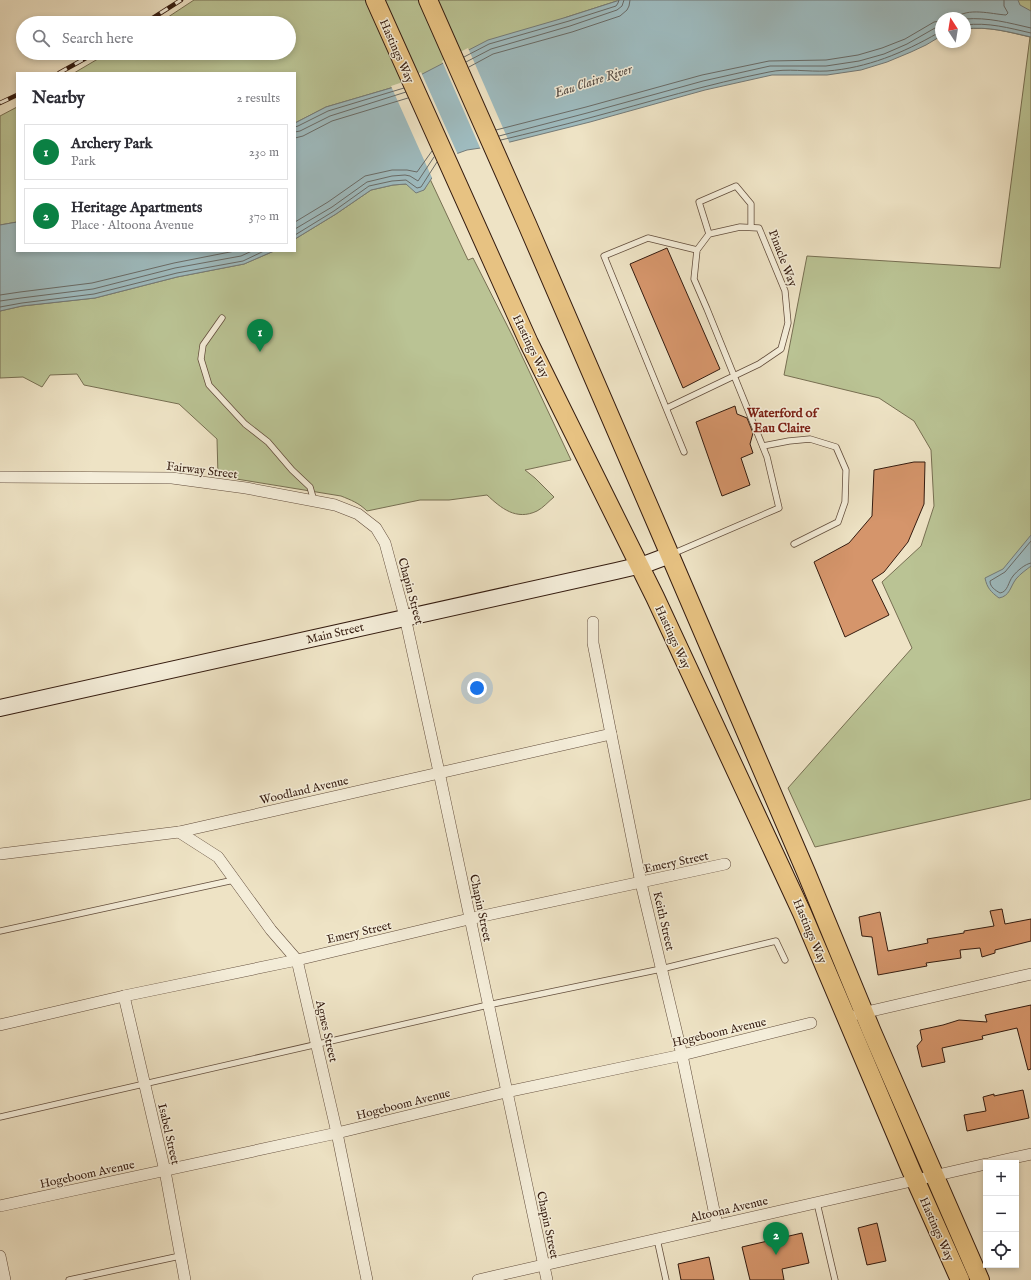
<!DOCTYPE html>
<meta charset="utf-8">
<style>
:root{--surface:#fff;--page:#f7f7f7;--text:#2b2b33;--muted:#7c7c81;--line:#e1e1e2;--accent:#0b8043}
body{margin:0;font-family:"IM FELL English",serif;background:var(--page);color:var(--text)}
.controls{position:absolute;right:12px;bottom:12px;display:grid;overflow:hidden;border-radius:0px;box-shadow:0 2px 6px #0003}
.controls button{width:36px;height:36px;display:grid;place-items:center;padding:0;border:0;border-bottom:1px solid var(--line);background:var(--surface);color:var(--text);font:20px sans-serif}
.compass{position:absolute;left:935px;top:12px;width:36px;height:36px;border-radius:50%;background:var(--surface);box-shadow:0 2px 6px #0003;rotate:348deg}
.you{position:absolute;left:477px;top:688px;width:14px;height:14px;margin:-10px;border:3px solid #fff;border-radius:50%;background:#1a73e8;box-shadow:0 0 0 6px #1a73e833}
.badge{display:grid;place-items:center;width:26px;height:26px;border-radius:50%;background:var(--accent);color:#fff;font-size:13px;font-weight:700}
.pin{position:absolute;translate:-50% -33px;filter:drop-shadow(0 1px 2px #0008)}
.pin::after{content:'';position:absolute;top:21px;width:14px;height:12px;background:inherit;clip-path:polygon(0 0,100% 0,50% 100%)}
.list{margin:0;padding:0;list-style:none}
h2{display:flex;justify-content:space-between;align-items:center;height:52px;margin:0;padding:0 16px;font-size:17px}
h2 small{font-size:13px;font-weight:400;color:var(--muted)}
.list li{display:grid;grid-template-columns:26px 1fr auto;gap:12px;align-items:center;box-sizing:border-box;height:56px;margin:0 8px 8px;padding:0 8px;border:1px solid var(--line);border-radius:0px}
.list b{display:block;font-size:15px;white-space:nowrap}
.list p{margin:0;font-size:13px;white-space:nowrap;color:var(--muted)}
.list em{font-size:13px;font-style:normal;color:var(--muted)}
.icon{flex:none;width:22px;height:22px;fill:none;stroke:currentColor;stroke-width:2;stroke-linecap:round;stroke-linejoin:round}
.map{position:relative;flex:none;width:1031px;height:1280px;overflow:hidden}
.search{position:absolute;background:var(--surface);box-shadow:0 2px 6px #0003;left:16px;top:16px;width:280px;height:44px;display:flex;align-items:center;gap:10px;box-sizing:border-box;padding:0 14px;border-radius:22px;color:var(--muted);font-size:15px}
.panel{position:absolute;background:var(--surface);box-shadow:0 2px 6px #0003;left:16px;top:72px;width:280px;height:180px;border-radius:0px}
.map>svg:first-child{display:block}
.green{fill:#bac394;stroke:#776f52}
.water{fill:#9ebbbf;stroke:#747b79}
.pier{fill:#eee3c5}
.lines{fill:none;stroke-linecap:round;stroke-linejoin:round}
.shore{stroke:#696b67;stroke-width:1}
.building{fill:#d5956b;stroke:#341b0f}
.lane-casing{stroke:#624d3c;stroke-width:7}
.street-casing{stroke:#624d3c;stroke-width:12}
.secondary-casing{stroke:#341b0f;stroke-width:18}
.primary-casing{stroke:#341b0f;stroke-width:20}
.lane{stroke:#f4edd9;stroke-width:5.5}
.street{stroke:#f4edd9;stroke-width:11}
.secondary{stroke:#f4edd9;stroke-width:16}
.primary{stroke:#e7c282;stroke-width:18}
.rail-casing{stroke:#341b0f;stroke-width:4.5}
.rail{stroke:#f4edd9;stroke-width:3;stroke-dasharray:9;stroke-linecap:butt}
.labels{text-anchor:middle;stroke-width:3;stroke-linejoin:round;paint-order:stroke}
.street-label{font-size:12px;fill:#341b0f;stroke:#f4edd9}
.water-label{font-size:13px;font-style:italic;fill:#544b44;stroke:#f4edd9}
.neighbourhood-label{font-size:13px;font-weight:bold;fill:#7a1f14;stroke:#f4edd9}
</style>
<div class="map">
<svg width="1031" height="1280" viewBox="0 0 1031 1280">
<rect width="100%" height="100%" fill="#eee3c5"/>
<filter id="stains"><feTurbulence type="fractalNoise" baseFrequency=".005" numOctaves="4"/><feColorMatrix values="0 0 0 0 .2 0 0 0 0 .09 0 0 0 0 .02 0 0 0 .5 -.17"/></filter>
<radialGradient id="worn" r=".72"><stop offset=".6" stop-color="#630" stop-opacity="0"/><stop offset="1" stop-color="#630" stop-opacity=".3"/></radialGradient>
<!-- green -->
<g class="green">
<polygon points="194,0 620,0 567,17 401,85 326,107 295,123 295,73 74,73 108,53 289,53 289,23 159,23"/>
<path d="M1009,0H1031V799L815,847L788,788L912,648L882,582L921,546L934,506L931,450L914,421L879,398L784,375L807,256L1000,268L1030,37C1008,32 988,26 965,29Z"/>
<polygon points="17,107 17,222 0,225 0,116"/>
<path d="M430,179L468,260L473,258L513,337L571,460L525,470L535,478L554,497C549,501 543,508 537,511C516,521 501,508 487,495L449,500H420L367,511C359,503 351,500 341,496L218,476L217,439L179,404L84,385L77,374L50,375L42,387L23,377L0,378V311L22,306L95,298L177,277L244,264L274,251H295V239L336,214L371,190L393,185L406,184L424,190Z"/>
</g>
<!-- water -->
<g class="water">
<path d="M620,0H1018L1020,5L1031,11V37C1009,32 988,26 965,29V18H941V36L926,45L911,52L887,62L861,70L827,75H772L705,90L590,122L494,146L467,150L453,155L443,161L424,190L416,193L406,184L393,185L371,190L336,214L295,239V123L326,107L401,85L488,40L567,17Z"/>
<polygon points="17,222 17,251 274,251 244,264 177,277 95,298 22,306 0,311 0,225"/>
<path d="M1031,535V566C1026,570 1020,574 1016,579C1010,587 1010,596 999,598C991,592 987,588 985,578L1003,569Z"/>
</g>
<!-- pier -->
<g class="pier">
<polygon points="468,48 510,144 481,150 442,61"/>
<polygon points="421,72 458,155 444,162 433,180 391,86 400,83"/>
</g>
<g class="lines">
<!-- shore -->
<g class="shore">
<path d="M955,18C968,7 991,14 1006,15L1008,13L1004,6V0"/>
<path d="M965,19C988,17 1009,23 1031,28"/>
<path d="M965,25C988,22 1009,28 1031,33"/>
<polyline points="464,57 489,44 569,21 616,6 618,3 619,0"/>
<polyline points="466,62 491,49 570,26 617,10 622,6 624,0"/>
<polyline points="469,67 493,54 572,32 620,16 627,10 629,6 630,0"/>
<polyline points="295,127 298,126 328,111 404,88"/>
<polyline points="496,130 586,107 702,75 769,61 826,60 858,55 882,48 905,39 934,22 941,21"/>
<polyline points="295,132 300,131 330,116 406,92"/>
<polyline points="499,136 587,113 703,81 770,66 826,66 859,61 884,54 907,44 935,28 941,27"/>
<polyline points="295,138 303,136 332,121 408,98"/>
<path d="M501,140C530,133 560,126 589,118C649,102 708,84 769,72C787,68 808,72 827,71C867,68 903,53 938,33L941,32"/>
<polyline points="295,222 328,202 365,176 392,170 407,170 417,172 432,151"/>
<polyline points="295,229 332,207 367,182 392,176 405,175 410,176 418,181 434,157"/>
<polyline points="295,235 334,211 369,186 392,181 406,180 417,188 421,187 437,162"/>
<polyline points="0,295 20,292 92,283 174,263 235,251"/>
<polyline points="0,301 21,298 93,289 175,268 241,256 252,251"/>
<polyline points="0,307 22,303 94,294 177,273 243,261 264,251"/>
<path d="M1031,541L1005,572L990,581C990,587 995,590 1000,593C1008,592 1008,582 1013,576C1017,571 1025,564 1031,563"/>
</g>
</g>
<!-- building -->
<g class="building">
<polygon points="667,248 720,369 683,388 630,264"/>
<polygon points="735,406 737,414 747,418 753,433 750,444 753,453 741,458 750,485 722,496 696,422"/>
<polygon points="914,462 925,462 924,504 908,542 884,572 872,580 889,615 845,637 814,562 849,543 872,516 874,470"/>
<polygon points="1002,909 1005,924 1031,919 1031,941 995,950 995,953 982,957 980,948 960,950 961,958 926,963 927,966 878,975 872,937 862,936 859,917 880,912 888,951 928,943 927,939 964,933 964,931 994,926 990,911"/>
<polygon points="1031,1005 1031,1069 1028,1070 1017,1028 982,1036 983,1039 942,1048 945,1062 922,1067 917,1046 922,1040 920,1030 943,1025 959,1020 987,1022 985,1015"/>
<polygon points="1023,1090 1029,1118 967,1131 964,1115 986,1111 983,1097 994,1094 994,1096"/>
<polygon points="877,1223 886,1261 867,1265 858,1228"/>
<polygon points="802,1233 809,1263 782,1269 784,1280 750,1280 742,1247"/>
<polygon points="709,1257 714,1280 681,1280 678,1264"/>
</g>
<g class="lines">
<!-- lane casing -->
<g class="lane-casing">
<g id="lane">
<polyline points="709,234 699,202 736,186 751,204 751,227"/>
<polyline points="222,318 203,345 201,359 209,385 245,424 268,442 292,470 310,487 314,501"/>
<polyline points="667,408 759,364 781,349 788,323 785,291 759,228 740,227 709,234 697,250 694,279 707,309 767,457 779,508 672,554"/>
<polyline points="763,446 789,441 810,439 836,447 846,470 845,502 838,522 794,544"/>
<polyline points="684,452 604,256 648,238 697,250"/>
<polyline points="0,931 234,880"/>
<polyline points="0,1117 488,1005 661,969 776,941 785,960"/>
<polyline points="817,1203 835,1280"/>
<polyline points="657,1239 666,1280"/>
<polyline points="69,1280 180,1256"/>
</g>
</g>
<!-- street casing -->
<g class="street-casing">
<g id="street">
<polyline points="0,477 172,478 246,488 335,505 358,514 376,528 385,543 405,617 439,772 547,1280"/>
<polyline points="593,622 593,643 611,734 641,883 682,1055 717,1225"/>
<polyline points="179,832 218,857 271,930 297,960 337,1133 367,1280"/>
<polyline points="0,854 179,832 611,734"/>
<polyline points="124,996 165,1171 185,1280"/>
<polyline points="858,1014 1031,974"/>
<polyline points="0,1025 124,996 297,960 469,919 725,864"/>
<polyline points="991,1163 1031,1154"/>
<polyline points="0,1206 337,1133 506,1092 682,1055 811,1023"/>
<polyline points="0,1256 5,1280"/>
<polyline points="478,1280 986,1164"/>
</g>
</g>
<!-- secondary casing -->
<g class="secondary-casing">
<polyline id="secondary" points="0,708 616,571 646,564 670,555"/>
</g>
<!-- primary casing -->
<g class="primary-casing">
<g id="primary">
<polyline points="375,0 529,343 655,597 802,913 911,1170 960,1280"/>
<polyline points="428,0 527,224 657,525 806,872 872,1032 980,1280"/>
</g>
</g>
<!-- lane -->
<use href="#lane" class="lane"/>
<!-- street -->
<use href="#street" class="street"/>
<!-- secondary -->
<use href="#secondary" class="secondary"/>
<!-- primary -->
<use href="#primary" class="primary"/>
<!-- rail casing -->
<g class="rail-casing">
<g id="rail">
<polyline points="145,23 181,0"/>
<polyline points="59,73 95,53"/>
<polyline points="0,103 17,95"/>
</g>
</g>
<!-- rail -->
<use href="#rail" class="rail"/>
</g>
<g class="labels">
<!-- street labels -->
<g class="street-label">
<text transform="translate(397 51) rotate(66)" y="4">Hastings Way</text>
<text transform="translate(783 258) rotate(69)" y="4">Pinacle Way</text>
<text transform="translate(531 346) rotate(64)" y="4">Hastings Way</text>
<text transform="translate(202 470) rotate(7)" y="4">Fairway Street</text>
<text transform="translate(411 591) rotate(75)" y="4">Chapin Street</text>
<text transform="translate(335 633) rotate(-13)" y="4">Main Street</text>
<text transform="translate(673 637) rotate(65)" y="4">Hastings Way</text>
<text transform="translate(304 790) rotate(-13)" y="4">Woodland Avenue</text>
<text transform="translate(676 862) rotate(-12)" y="4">Emery Street</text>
<text transform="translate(481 908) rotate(78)" y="4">Chapin Street</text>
<text transform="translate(664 921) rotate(77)" y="4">Keith Street</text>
<text transform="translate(810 931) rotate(67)" y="4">Hastings Way</text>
<text transform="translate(359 932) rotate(-13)" y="4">Emery Street</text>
<text transform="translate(327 1031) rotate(77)" y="4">Agnes Street</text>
<text transform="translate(719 1032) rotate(-13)" y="4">Hogeboom Avenue</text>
<text transform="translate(403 1104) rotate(-14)" y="4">Hogeboom Avenue</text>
<text transform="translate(169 1134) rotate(77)" y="4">Isabel Street</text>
<text transform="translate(87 1174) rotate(-12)" y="4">Hogeboom Avenue</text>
<text transform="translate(729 1209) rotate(-13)" y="4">Altoona Avenue</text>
<text transform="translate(548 1225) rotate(78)" y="4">Chapin Street</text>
<text transform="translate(937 1229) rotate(66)" y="4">Hastings Way</text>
</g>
<!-- water labels -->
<g class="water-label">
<text transform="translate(593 80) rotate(-18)" y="5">Eau Claire River</text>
</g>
<!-- neighbourhood labels -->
<g class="neighbourhood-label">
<text x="782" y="417">Waterford of<tspan x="782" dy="15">Eau Claire</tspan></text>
</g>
</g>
<rect width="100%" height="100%" filter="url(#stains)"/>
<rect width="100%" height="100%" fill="url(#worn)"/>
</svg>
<div class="controls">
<button>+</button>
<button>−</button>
<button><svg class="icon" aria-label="locate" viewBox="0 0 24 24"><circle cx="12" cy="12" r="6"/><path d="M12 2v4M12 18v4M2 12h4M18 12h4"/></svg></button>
</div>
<svg class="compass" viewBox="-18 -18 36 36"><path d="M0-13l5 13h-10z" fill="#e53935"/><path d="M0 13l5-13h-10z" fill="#7c7c81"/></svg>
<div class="you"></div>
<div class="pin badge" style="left:260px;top:352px">1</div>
<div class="pin badge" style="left:776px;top:1255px">2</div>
<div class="search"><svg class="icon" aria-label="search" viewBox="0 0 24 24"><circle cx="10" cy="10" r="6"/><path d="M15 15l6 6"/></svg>Search here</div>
<section class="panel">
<h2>Nearby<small>2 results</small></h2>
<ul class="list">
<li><span class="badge">1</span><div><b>Archery Park</b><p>Park</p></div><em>230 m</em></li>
<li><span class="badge">2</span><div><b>Heritage Apartments</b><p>Place · Altoona Avenue</p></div><em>370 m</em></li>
</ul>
</section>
</div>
